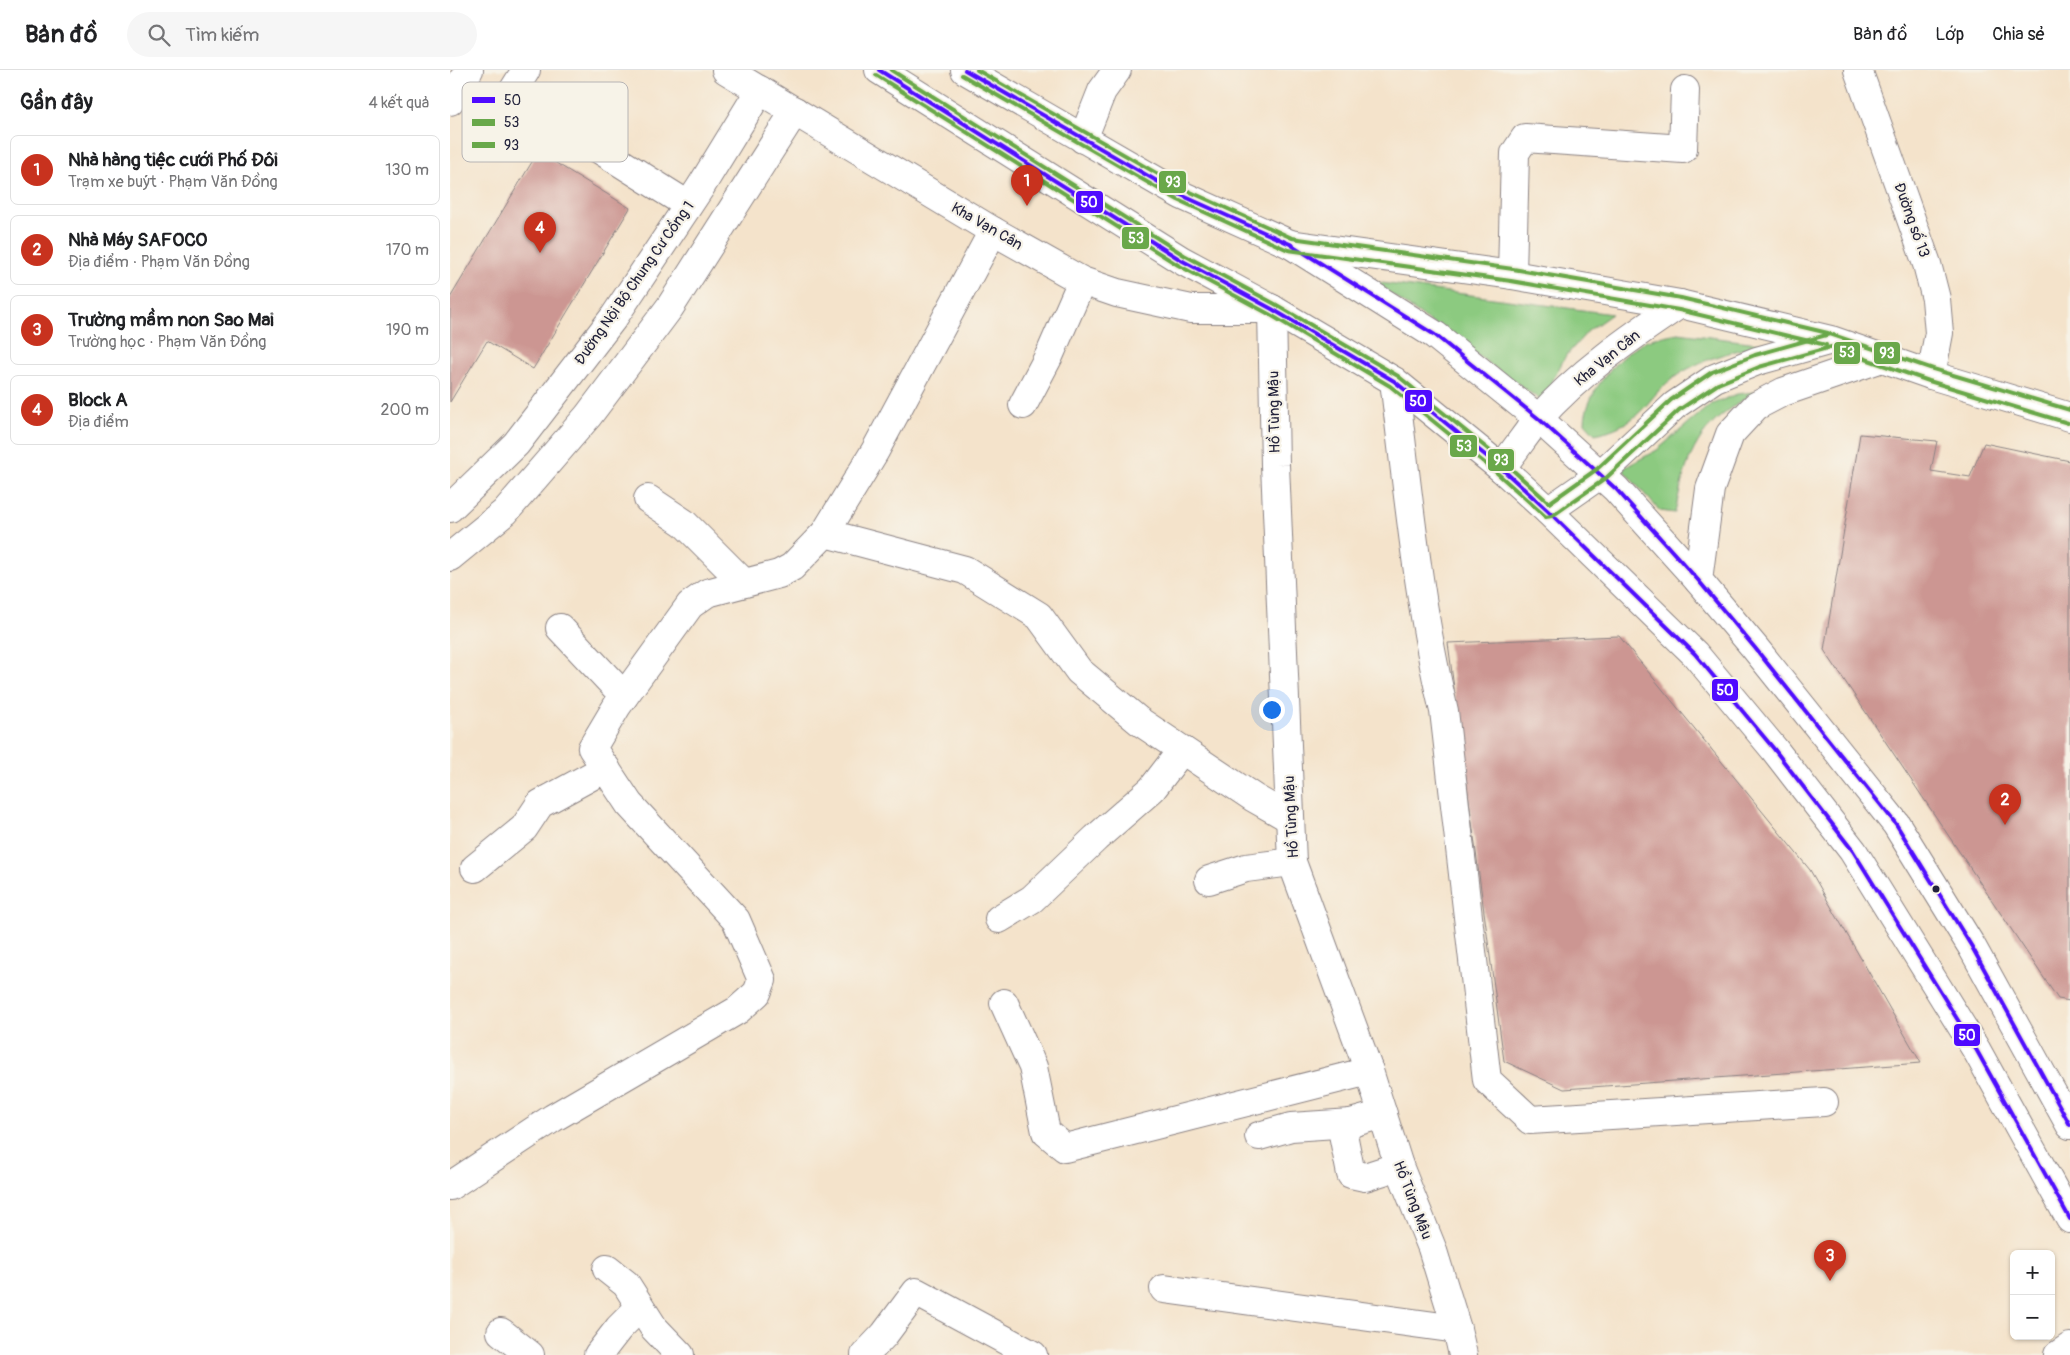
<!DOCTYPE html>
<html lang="vi">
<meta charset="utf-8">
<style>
:root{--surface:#fff;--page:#f6f6f6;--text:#202124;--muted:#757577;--line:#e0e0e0;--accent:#c8321e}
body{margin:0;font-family:Pangolin,sans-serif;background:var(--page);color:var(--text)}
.controls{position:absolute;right:15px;bottom:15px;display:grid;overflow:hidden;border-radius:8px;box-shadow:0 1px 4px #0004}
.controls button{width:45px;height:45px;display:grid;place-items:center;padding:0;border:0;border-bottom:1px solid var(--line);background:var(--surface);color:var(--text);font:25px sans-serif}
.you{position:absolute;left:821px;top:639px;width:18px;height:18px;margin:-12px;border:4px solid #fff;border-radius:50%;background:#1a73e8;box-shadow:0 0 0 8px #1a73e833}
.badge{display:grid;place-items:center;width:32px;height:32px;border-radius:50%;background:var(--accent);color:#fff;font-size:16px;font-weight:700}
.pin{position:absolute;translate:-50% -41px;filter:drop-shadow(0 1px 2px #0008)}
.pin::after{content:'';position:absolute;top:26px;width:18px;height:15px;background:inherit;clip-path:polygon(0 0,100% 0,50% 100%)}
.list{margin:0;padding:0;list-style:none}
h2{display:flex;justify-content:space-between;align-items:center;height:65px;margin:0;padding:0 20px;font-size:21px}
h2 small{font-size:16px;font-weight:400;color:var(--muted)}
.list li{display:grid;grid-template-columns:32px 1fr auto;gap:15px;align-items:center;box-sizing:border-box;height:70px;margin:0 10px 10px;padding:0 10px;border:1px solid var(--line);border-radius:8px}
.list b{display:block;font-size:19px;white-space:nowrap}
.list p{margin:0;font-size:16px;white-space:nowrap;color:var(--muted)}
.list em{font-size:16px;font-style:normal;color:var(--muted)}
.icon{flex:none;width:28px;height:28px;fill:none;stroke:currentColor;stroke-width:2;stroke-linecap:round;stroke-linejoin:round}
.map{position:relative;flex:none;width:1620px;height:1285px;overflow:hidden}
header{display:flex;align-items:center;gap:30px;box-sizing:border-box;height:70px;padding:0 25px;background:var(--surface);border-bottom:1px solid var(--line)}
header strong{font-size:24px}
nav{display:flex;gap:28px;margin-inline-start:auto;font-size:18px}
.search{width:350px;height:45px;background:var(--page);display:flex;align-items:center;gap:12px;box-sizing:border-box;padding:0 18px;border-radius:28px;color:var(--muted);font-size:19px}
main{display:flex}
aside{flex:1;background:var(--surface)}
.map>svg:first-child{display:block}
.green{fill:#8cca80;stroke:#57765e}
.building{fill:#cc9692}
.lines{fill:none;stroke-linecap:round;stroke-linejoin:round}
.minor-casing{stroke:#8b8283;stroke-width:30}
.major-casing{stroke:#8b8283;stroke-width:30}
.highway-casing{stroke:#8b8283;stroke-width:30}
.minor{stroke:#fff;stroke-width:28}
.major{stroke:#fff;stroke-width:28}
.highway{stroke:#fff;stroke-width:28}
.bus-1-casing{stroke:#f7f3e8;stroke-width:8}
.bus-2-casing{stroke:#f7f3e8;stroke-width:8}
.bus-3-casing{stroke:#f7f3e8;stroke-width:8}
.bus-1{stroke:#4f0aff;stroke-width:4}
.bus-2{stroke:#69a84a;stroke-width:4}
.bus-3{stroke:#69a84a;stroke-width:4}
.bus-dot{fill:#22223b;stroke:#f7f3e8;stroke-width:2}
.labels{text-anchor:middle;stroke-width:4.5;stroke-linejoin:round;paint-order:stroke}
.street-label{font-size:15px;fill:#22223b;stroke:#f7f3e8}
.key{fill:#f7f3e8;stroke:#b7b4b4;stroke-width:1}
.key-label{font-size:14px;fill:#22223b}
.line-badge{stroke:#f7f3e8;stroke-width:2}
.badge-label{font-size:14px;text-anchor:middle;font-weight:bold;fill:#fff}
</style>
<header>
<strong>Bản đồ</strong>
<div class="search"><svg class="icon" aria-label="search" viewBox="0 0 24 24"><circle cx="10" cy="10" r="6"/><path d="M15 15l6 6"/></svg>Tìm kiếm</div>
<nav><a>Bản đồ</a><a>Lớp</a><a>Chia sẻ</a></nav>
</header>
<main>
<aside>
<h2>Gần đây<small>4 kết quả</small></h2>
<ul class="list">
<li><span class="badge">1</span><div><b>Nhà hàng tiệc cưới Phố Đôi</b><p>Trạm xe buýt · Phạm Văn Đồng</p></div><em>130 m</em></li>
<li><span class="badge">2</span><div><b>Nhà Máy SAFOCO</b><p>Địa điểm · Phạm Văn Đồng</p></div><em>170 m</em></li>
<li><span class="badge">3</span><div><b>Trường mầm non Sao Mai</b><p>Trường học · Phạm Văn Đồng</p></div><em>190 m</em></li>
<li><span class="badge">4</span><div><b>Block A</b><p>Địa điểm</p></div><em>200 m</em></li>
</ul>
</aside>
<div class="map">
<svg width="1620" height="1285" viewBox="0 0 1620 1285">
<rect width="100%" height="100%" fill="#f7f3e8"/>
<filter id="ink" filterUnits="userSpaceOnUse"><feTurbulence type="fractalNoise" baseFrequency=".02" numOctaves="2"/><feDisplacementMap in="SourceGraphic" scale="10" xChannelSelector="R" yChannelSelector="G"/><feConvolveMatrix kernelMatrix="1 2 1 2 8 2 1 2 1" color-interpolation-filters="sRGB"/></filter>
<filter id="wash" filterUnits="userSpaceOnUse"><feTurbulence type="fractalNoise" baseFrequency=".0096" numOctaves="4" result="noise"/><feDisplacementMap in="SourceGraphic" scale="20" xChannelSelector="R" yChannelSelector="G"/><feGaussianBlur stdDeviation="1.12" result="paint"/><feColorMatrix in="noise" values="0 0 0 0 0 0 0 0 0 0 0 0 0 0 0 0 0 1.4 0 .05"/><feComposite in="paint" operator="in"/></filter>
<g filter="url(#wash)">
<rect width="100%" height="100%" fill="#f4e3cb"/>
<!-- green -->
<g class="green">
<polygon points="924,212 1162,244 1138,261 1115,287 1092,331"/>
<path d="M1228,263L1315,274C1280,282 1244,290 1216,314C1207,321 1200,332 1192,340C1180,353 1162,361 1145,364L1135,353C1135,323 1170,282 1198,270C1207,267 1218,265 1228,263Z"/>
<path d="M1305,322C1293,330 1281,338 1270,347C1240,371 1232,408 1225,443L1210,441L1172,399L1207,380L1260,335L1287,324Z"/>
</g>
<g id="blocks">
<!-- building -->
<g class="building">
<polygon points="88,82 180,138 83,299 37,271 0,332 0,228"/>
<polygon points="1410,364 1487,371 1481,401 1520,407 1534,373 1620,391 1620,931 1608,929 1374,580"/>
<polygon points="1169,566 1360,800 1471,993 1114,1019 1054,991 998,573"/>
</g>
</g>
</g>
<g filter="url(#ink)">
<use href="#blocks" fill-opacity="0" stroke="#8b8283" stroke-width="1"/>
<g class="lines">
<!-- minor casing -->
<g class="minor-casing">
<g id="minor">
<polyline points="76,0 61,24 238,135"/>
<polyline points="1408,0 1477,194 1486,229 1489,263 1481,305"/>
<polyline points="0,31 19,0"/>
<polyline points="633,69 652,21 667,0"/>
<polyline points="1062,205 1065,83 1075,68 1233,79 1235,20"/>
<polyline points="822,239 825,395 842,792 919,1001 949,1096 982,1178 1007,1259 1013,1285"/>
<path d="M944,311C958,421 968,533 994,641L1037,1010L1080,1050L1374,1032"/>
<polyline points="573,335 600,284 632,211"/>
<polyline points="198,429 234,453 294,513"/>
<polyline points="0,438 66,374 164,247 250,118 310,20"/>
<polyline points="375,463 515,500 589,546 629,601 689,651 804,728 839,748"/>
<polyline points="0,487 55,442 138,346 220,237 345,41"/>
<polyline points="110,558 174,626"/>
<polyline points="25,798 74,758 90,734 156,698"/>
<polyline points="759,810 796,798 842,792"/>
<polyline points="549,849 582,829 646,768 702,719 732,680"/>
<polyline points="554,933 583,997 596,1062 615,1078 919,1001"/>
<polyline points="933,1044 901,1053 893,1064 901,1104 915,1107 949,1096"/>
<polyline points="809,1066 841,1057 901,1053"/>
<polyline points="0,1116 103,1048 288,940 307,923 312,910 286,850 179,734 142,678 167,636 240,535 257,523 329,504 342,497 375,463 425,381 543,161"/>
<polyline points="157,1199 176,1214 204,1258 230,1285"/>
<polyline points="714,1219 1007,1259"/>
<polyline points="51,1262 80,1285"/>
<polyline points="148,1285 169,1258 190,1237"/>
<polyline points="415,1285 434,1265 466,1222 583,1285"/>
<polyline points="1608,1285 1620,1277"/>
</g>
</g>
<!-- major casing -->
<g class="major-casing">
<g id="major">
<polyline points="276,0 543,161 632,211 667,223 741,239 822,239"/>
<polyline points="840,174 1062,205 1230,234 1381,270 1481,305 1620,347"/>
<path d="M1051,398C1064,382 1075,365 1088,349C1129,303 1179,268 1230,234"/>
<polyline points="1098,441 1151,404 1225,335 1265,308 1307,291 1378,271"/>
<polyline points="1248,510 1260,419 1280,364 1306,336 1333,322 1432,288"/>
</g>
</g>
<!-- highway casing -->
<g class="highway-casing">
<g id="highway">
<polyline points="429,0 731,190 822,239 944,311 1051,398 1098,441 1245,584 1324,679 1403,781 1527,981 1620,1149"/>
<polyline points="515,0 731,125 840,174 985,265 1089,349 1166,419 1248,510 1305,578 1446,754 1522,877 1620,1055"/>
</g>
</g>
<!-- minor -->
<use href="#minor" class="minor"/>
<!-- major -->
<use href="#major" class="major"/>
<!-- highway -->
<use href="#highway" class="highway"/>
<!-- bus-1 casing -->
<g class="bus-1-casing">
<g id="bus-1">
<polyline points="429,0 731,190 822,239 944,311 1051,398 1098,441 1245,584 1324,679 1403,781 1527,981 1620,1149"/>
<polyline points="515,0 731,125 840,174 985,265 1089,349 1166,419 1248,510 1305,578 1446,754 1522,877 1620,1055"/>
</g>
</g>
<!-- bus-2 casing -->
<g class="bus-2-casing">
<g id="bus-2">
<polyline points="426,5 728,195 819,244 940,316 1047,403 1096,447 1102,446 1155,409 1229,340 1268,314 1309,297 1381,277 1479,311 1618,353"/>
<polyline points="512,5 728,130 838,180 1061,211 1229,240 1376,275"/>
</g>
</g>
<!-- bus-3 casing -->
<g class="bus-3-casing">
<g id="bus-3">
<polyline points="441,0 734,185 825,234 948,306 1055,393 1099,433 1147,399 1221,330 1262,302 1305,285 1380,264 1483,299 1620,340"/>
<polyline points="527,0 734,119 842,168 1063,199 1231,228 1378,263"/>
</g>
</g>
<!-- bus-1 -->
<use href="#bus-1" class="bus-1"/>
<!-- bus-2 -->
<use href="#bus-2" class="bus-2"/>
<!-- bus-3 -->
<use href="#bus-3" class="bus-3"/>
</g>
</g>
<!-- markers -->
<circle class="bus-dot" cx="1486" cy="819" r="4.5"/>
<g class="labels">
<!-- street labels -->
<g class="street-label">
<text transform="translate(1462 150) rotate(70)" y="5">Đường số 13</text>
<text transform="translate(537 156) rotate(30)" y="5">Kha Vạn Cân</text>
<text transform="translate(184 213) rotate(-55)" y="5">Đường Nội Bộ Chung Cư Cổng 1</text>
<text transform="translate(1157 288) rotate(-39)" y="5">Kha Vạn Cân</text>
<text transform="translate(824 342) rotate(-91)" y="5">Hồ Tùng Mậu</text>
<text transform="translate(841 747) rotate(-93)" y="5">Hồ Tùng Mậu</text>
<text transform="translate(963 1130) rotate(69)" y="5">Hồ Tùng Mậu</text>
</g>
</g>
<!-- legend -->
<rect x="12" y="12" width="166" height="80" rx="8" class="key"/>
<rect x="22" y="27" width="23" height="6" fill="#4f0aff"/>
<rect x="22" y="49" width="23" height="7" fill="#69a84a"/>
<rect x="22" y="72" width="23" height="6" fill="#69a84a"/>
<g class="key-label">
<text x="54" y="35">50</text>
<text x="54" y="57">53</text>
<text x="54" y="80">93</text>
</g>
<g class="line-badge">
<rect x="708" y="100" width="29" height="24" rx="5" fill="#69a84a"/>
<rect x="625" y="120" width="29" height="24" rx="5" fill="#4f0aff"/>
<rect x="671" y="156" width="29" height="24" rx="5" fill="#69a84a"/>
<rect x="1383" y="271" width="28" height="24" rx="5" fill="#69a84a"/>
<rect x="1423" y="271" width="28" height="24" rx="5" fill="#69a84a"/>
<rect x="954" y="319" width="29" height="24" rx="5" fill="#4f0aff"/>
<rect x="999" y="364" width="29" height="24" rx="5" fill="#69a84a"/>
<rect x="1037" y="378" width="28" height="24" rx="5" fill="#69a84a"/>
<rect x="1261" y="608" width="28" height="24" rx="5" fill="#4f0aff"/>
<rect x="1503" y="953" width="28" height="24" rx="5" fill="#4f0aff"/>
</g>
<g class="badge-label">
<text x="723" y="117">93</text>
<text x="639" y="137">50</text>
<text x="686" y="173">53</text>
<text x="1397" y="287">53</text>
<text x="1437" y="288">93</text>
<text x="968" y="336">50</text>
<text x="1014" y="381">53</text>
<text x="1051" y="395">93</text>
<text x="1275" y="625">50</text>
<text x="1517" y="970">50</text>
</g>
</svg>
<div class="controls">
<button>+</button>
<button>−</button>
</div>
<div class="you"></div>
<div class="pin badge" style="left:577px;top:136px">1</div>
<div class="pin badge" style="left:1555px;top:755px">2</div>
<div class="pin badge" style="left:1380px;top:1211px">3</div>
<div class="pin badge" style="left:90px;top:183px">4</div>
</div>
</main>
